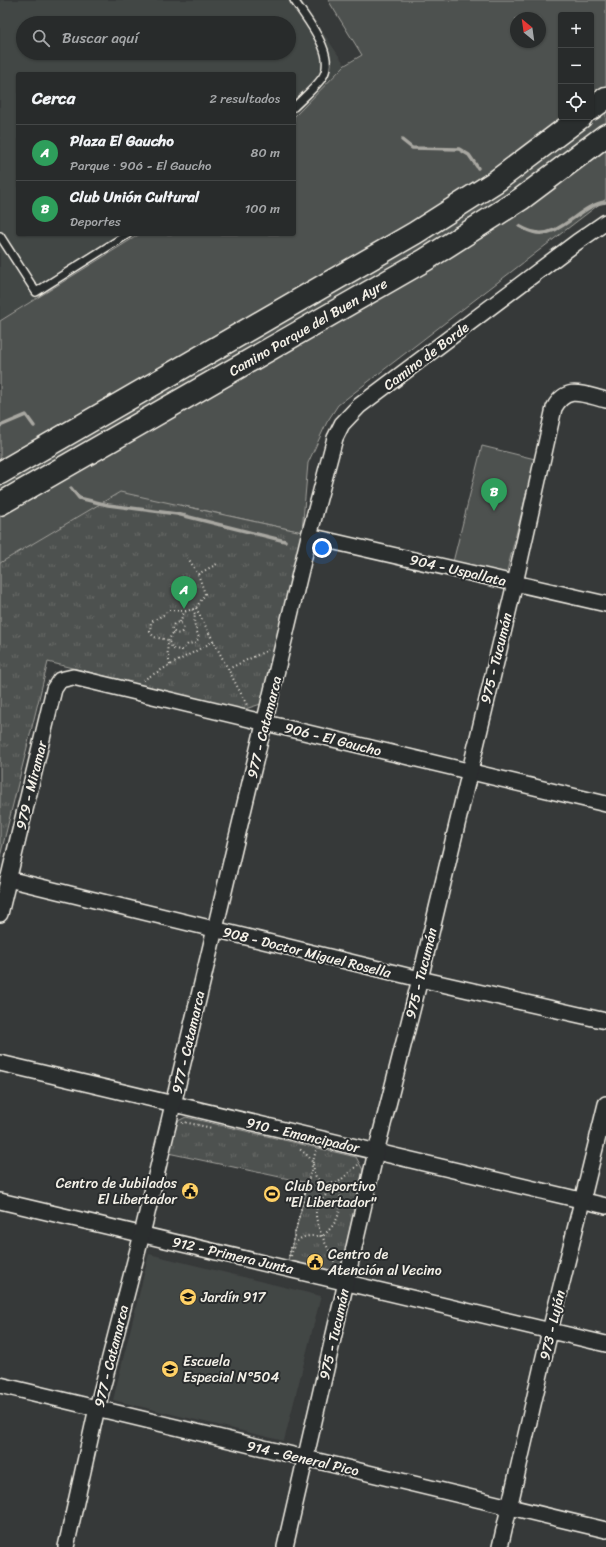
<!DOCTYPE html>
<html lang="es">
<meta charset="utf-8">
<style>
:root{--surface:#282b2b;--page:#343737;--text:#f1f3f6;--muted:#a5a7a9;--line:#444747;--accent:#8bbbb9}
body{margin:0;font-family:Sriracha,sans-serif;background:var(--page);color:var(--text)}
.controls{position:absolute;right:12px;top:12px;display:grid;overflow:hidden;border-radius:4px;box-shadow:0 1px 3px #0004}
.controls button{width:36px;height:36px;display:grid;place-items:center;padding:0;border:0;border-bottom:1px solid var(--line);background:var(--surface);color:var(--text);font:20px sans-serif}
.compass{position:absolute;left:510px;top:12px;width:36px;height:36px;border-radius:50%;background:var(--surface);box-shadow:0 1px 3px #0004;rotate:331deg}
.you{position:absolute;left:322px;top:548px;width:14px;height:14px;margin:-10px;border:3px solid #fff;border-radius:50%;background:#1a73e8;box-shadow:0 0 0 6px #1a73e833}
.badge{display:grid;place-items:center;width:26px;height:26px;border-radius:50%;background:var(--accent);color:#fff;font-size:13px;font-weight:700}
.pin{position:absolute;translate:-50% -33px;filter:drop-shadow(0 1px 2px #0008)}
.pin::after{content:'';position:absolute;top:21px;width:14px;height:12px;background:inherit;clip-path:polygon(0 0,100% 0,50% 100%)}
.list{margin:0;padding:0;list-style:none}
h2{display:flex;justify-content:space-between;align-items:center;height:52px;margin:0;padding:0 16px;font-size:17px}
h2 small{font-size:13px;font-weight:400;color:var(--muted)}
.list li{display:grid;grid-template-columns:26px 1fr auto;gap:12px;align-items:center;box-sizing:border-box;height:56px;padding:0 16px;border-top:1px solid var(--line)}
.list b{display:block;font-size:15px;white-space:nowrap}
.list p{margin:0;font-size:13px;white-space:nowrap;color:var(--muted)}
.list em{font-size:13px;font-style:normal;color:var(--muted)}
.icon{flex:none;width:22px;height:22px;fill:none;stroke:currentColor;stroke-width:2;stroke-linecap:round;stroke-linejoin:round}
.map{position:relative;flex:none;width:606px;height:1547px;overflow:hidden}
.search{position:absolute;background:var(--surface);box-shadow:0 1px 3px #0004;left:16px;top:16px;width:280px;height:44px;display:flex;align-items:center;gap:10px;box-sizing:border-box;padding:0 14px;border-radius:22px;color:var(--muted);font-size:15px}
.panel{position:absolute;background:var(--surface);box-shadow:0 1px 3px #0004;left:16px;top:72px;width:280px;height:164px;border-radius:4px}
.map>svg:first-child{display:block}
.built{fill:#434645;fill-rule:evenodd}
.grass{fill:#4e514f;stroke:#a1a19c;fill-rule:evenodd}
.park{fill:url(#park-tufts);stroke:#a1a19c}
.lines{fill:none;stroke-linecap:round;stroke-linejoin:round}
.stream{stroke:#a8a7a1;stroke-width:3.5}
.lane-casing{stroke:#f4f1e8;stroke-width:10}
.street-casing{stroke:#f4f1e8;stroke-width:18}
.highway-casing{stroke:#f4f1e8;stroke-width:25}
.path{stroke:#f4f1e8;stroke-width:2;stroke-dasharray:1 3;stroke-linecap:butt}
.lane{stroke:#2a2d2e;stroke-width:7}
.street{stroke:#2a2d2e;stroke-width:15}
.highway{stroke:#2a2d2e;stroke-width:22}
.labels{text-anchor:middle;stroke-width:4;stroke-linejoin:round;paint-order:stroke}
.street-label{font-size:14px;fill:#f4f1e8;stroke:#2a2d2e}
.poi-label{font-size:14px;fill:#f4f1e8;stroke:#2a2d2e;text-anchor:start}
</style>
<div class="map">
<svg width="606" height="1547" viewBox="0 0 606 1547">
<defs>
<pattern id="park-tufts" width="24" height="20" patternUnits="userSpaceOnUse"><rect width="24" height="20" fill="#4e514f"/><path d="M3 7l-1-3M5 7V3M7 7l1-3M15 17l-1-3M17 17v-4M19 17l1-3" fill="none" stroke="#686a68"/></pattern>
</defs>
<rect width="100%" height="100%" fill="#363939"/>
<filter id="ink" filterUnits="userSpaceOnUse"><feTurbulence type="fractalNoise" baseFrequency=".025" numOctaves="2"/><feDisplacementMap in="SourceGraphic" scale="8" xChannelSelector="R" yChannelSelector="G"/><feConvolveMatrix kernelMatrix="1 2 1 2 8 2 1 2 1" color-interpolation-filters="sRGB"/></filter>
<g filter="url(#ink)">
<!-- built -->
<g class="built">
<path d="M0,0H301L345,65L294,117V74H18V234H140L0,321ZM23,23H289V53H23Z"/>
<polygon points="149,1254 321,1296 284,1441 113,1400"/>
</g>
<!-- grass -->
<g class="grass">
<path d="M328,0H606V199L338,405L327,422L308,463L302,532L180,505L44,657L0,696V321L140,234H294V117L345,65L362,55ZM561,15H591V117H561ZM516,18H540V42H516Z"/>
<polygon points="482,446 535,459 506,575 453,562"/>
</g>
<!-- park -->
<g class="park">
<polygon points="120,492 302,532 261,704 242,710 48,662 0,857 0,563"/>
<polygon points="186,1117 356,1157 363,1170 343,1261 338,1269 331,1270 288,1260 308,1183 168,1153 178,1121"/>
</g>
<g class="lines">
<!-- stream -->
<g class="stream">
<polyline points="402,140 412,148 459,149 469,155 478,168"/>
<path d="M519,226C523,228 528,231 533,232C560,240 580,204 606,202"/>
<polyline points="0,426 26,415 34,426"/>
<polyline points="71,488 79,498 108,505 177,514 285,541"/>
</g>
<!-- lane casing -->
<g class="lane-casing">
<g id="lane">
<path d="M294,0C306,19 338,55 322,78C315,88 303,98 294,107"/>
<polyline points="0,236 36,292 128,234"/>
</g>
</g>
<!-- street casing -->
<g class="street-casing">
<g id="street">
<polyline points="309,536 606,604"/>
<polyline points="8,879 420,979 606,1021"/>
<polyline points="0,914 54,689 60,680 73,677 606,804"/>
<polyline points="0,1063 606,1206"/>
<polyline points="0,1201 606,1344"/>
<polyline points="0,1385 606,1530"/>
<polyline points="66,1547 97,1408 142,1234 309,536 335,438 342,424 359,406 577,242 606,222"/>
<path d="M285,1547L376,1152L420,979L515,583L554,408C567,384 584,395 606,400"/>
<polyline points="500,1547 550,1331 606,1104"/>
</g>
</g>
<!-- highway casing -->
<g class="highway-casing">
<g id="highway">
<polyline points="591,109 606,98"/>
<polyline points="0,473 415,233 495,182 581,117"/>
<polyline points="0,504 425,260 521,199 606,135"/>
</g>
</g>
<!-- path -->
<g class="path">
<polyline points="198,574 217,564"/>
<polyline points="196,608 247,705"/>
<polyline points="186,611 169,610 163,615 151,622 150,632 154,637 168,640 173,649 182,650 188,644 195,643 199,638 194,623 195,614 192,609"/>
<polyline points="180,622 184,612 196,608 205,594 198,574 188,558"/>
<circle cx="178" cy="628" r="5.5"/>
<path d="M170,665C167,653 165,642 174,632"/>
<polyline points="228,669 268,650"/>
<polyline points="143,680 214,641"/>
<polyline points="182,1123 184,1122 212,1128"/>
<polyline points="289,1256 316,1150"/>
<path d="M291,1256C296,1234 305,1236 323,1236C342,1218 342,1208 339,1183H321L314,1174C314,1160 310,1157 298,1148"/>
<path d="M336,1265C330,1251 315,1227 316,1212C316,1199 348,1174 359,1164"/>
</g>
<!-- lane -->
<use href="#lane" class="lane"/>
<!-- street -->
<use href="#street" class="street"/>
<!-- highway -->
<use href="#highway" class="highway"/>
</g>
</g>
<!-- icons -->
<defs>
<g id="civic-disc" transform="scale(0.9)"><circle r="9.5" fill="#ffd166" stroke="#2a2d2e"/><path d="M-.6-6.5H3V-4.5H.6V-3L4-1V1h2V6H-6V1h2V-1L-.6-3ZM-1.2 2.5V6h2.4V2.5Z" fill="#111"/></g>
<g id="stadium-disc" transform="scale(0.9)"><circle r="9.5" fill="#ffd166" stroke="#2a2d2e"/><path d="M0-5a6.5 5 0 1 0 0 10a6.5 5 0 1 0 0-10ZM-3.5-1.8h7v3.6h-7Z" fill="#111"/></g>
<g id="school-disc" transform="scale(0.9)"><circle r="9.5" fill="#ffd166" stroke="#2a2d2e"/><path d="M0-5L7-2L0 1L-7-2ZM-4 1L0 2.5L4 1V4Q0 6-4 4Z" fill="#111"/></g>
</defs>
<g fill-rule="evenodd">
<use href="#civic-disc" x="190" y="1191"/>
<use href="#stadium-disc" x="272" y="1194"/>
<use href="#civic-disc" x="315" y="1262"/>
<use href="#school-disc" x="188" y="1297"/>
<use href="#school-disc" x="170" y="1369"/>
</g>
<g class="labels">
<!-- street labels -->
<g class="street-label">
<text transform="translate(308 327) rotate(-30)" y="5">Camino Parque del Buen Ayre</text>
<text transform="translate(426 356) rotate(-37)" y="5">Camino de Borde</text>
<text transform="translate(458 570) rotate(13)" y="5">904 - Uspallata</text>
<text transform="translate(496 658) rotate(-76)" y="5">975 - Tucumán</text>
<text transform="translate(264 727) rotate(-76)" y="5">977 - Catamarca</text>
<text transform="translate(333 739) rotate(14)" y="5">906 - El Gaucho</text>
<text transform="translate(31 785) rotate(-76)" y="5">979 - Miramar</text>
<text transform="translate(307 952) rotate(14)" y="5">908 - Doctor Miguel Rosella</text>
<text transform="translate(421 973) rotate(-76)" y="5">975 - Tucumán</text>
<text transform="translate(188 1042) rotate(-77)" y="5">977 - Catamarca</text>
<text transform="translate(303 1135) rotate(13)" y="5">910 - Emancipador</text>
<text transform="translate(233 1255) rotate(13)" y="5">912 - Primera Junta</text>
<text transform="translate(552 1325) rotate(-77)" y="5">973 - Luján</text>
<text transform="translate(334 1334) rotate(-77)" y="5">975 - Tucumán</text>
<text transform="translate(111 1356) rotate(-76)" y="5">977 - Catamarca</text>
<text transform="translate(303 1458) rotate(13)" y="5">914 - General Pico</text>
</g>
<!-- poi labels -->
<g class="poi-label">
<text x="177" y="1188" text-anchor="end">Centro de Jubilados<tspan x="177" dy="16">El Libertador</tspan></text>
<text x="285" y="1191">Club Deportivo<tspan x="285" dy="16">"El Libertador"</tspan></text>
<text x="328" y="1259">Centro de<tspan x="328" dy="16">Atención al Vecino</tspan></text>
<text x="201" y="1302">Jardín 917</text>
<text x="183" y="1366">Escuela<tspan x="183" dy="16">Especial N°504</tspan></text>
</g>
</g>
</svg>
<div class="controls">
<button>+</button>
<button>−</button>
<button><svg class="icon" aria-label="locate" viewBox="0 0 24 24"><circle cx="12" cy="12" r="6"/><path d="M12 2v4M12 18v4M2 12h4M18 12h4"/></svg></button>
</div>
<svg class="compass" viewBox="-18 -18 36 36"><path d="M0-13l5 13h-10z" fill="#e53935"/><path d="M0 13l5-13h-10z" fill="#a5a7a9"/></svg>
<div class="you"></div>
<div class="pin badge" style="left:184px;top:609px;background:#2e9e5b">A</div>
<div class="pin badge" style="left:494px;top:511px;background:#2e9e5b">B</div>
<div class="search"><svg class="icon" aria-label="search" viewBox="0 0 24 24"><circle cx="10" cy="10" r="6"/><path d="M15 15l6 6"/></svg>Buscar aquí</div>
<section class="panel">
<h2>Cerca<small>2 resultados</small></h2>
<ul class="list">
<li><span class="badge" style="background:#2e9e5b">A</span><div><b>Plaza El Gaucho</b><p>Parque · 906 - El Gaucho</p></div><em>80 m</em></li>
<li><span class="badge" style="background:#2e9e5b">B</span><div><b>Club Unión Cultural</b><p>Deportes</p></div><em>100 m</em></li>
</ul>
</section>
</div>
